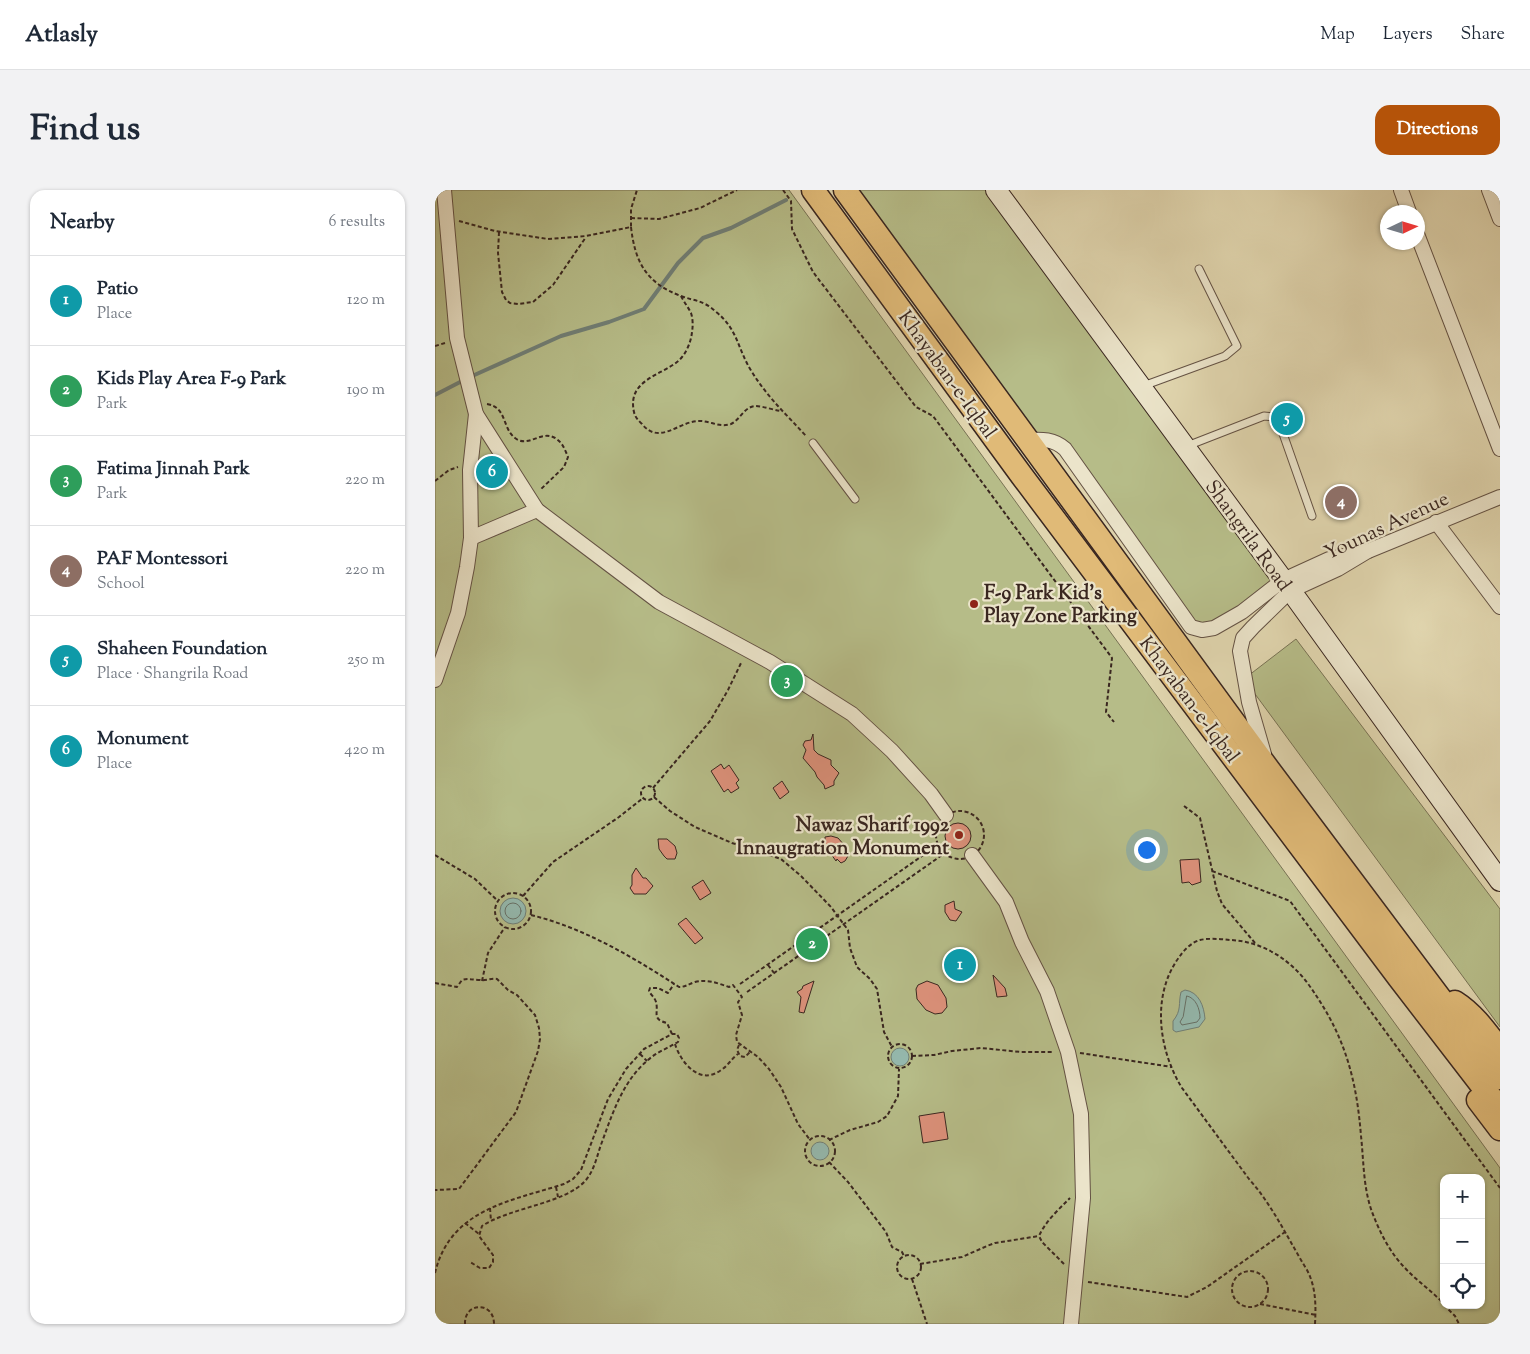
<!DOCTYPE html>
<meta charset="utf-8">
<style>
:root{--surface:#fff;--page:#f2f2f3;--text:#1f2937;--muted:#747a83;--line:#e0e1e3;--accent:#b45309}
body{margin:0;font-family:"Sorts Mill Goudy",serif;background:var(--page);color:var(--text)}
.controls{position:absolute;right:15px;bottom:15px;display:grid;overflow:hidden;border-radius:10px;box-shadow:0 1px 4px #0004}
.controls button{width:45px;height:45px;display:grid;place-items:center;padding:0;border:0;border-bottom:1px solid var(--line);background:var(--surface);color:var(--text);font:25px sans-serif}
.compass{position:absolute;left:945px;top:15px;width:45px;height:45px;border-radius:50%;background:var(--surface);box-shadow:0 1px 4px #0004;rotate:86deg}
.you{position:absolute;left:711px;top:659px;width:18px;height:18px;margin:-12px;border:4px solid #fff;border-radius:50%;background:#1a73e8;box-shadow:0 0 0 8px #1a73e833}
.badge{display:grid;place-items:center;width:32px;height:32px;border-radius:50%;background:var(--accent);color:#fff;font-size:16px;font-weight:700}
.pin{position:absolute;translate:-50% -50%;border:2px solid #fff;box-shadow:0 1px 5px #0006}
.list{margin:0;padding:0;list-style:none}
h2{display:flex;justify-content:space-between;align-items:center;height:65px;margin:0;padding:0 20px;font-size:21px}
h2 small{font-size:16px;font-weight:400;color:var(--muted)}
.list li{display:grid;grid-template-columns:32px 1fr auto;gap:15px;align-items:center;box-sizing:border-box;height:90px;padding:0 20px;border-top:1px solid var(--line)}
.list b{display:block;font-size:19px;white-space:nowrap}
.list p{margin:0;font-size:16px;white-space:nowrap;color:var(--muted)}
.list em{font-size:16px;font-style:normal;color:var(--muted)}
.icon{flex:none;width:28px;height:28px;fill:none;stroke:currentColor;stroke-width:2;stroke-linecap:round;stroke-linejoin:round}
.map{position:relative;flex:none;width:1065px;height:1134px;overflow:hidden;border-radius:15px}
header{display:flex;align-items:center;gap:30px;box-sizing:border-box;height:70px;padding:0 25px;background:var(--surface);border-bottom:1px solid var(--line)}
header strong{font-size:24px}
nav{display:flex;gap:28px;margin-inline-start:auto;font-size:18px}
.intro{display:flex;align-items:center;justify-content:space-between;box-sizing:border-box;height:120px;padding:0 30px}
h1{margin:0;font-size:35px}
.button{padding:12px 22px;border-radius:15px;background:var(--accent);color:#fff;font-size:18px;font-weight:700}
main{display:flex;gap:30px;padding:0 30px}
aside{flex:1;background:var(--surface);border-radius:15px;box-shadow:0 1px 4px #0004}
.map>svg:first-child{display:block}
.green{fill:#b6bc88;stroke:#787254;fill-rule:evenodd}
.water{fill:#94b8ad;stroke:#707e75}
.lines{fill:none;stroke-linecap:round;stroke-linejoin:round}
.shore{stroke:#677066;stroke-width:1}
.stream{stroke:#707e75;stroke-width:4}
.building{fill:#de927c;stroke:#3a2720}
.lane-casing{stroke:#645244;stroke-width:9}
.street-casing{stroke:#645244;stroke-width:16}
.secondary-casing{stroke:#3a2720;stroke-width:22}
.primary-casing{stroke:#3a2720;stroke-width:25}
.path{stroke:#3a2720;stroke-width:2;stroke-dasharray:4 2.5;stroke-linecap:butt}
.lane{stroke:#ebe4ca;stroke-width:7}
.street{stroke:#ebe4ca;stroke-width:14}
.secondary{stroke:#ebe4ca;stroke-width:20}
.primary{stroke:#e0ba77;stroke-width:22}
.poi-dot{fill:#8f2418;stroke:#ebe4ca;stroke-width:2}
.labels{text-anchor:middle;stroke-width:4.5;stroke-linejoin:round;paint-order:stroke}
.street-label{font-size:20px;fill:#3a2720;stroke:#ebe4ca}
.poi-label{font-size:20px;font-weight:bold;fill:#3a2720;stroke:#ebe4ca;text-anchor:start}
</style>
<header>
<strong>Atlasly</strong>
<nav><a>Map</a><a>Layers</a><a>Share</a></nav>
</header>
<div class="intro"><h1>Find us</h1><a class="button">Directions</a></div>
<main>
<aside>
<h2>Nearby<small>6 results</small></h2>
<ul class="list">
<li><span class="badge" style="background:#0f9aa8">1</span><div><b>Patio</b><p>Place</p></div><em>120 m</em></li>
<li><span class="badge" style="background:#2e9e5b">2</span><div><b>Kids Play Area F-9 Park</b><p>Park</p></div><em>190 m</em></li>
<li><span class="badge" style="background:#2e9e5b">3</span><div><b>Fatima Jinnah Park</b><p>Park</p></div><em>220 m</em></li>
<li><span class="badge" style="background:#8d6e63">4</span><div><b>PAF Montessori</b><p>School</p></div><em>220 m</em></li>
<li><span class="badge" style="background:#0f9aa8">5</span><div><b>Shaheen Foundation</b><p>Place · Shangrila Road</p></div><em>250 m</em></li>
<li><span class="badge" style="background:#0f9aa8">6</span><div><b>Monument</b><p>Place</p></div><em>420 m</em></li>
</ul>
</aside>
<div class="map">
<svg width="1065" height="1134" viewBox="0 0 1065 1134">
<rect width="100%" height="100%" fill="#e0d5ae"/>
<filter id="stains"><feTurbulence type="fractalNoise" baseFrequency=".004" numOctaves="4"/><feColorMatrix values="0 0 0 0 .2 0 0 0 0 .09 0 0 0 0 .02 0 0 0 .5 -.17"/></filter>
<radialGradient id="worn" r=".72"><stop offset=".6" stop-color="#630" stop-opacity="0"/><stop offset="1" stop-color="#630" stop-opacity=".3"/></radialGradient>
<!-- green -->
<g class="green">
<path d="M0,0H354L1065,978V1134H0ZM1009,988H1046V1115H1009Z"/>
<polygon points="410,0 561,0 848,390 767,440 630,259 592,250"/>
<polygon points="861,449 1065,719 1065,837 809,489"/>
</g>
<!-- water -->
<g class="water">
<circle cx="78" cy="721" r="13"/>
<path d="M750,800C764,802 769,816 770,829L764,837L741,842L738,840V831C747,820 743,814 746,802Z"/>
<circle cx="465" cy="867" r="9"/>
<circle cx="385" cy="961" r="9"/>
</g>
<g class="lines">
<!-- shore -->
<g class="shore">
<circle cx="78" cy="721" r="8"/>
<path d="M752,806C761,808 765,819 765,828L762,832L747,835L745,832L748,827Z"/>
</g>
<!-- stream -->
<g class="stream">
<polyline points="35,187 126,146 174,132 209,119 243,73 268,48 296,38 351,10"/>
<polyline points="0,205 29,190"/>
</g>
</g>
<!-- building -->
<g class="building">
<polygon points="378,544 379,560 383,564 396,570 396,575 404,583 399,591 399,595 390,599 389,595 382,587 380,582 368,568 371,560 368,555 370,551 376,550"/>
<polygon points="286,574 289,579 294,575 304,590 301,593 304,598 296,603 293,599 289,602 276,581"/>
<polygon points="347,591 354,602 345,609 338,598"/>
<circle cx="523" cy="646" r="13"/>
<polygon points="396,646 403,648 410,656 413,666 410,671 406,673 402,669 401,671 396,664 389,659 387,655 390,650 390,647"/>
<polygon points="223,649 232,649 240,656 242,663 240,669 232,669 229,666 224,659"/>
<polygon points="764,669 766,692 757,695 754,692 747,693 745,670"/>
<polygon points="201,678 208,688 211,688 218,696 211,704 199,704 195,698 197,695 197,685"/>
<polygon points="268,690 276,703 265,710 257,697"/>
<polygon points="519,711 520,719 527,722 521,731 515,730 510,722 510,715"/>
<polygon points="251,728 268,748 260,754 243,734"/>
<polygon points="558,785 570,798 572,806 562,807"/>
<polygon points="379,791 369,823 364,822 366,807 362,802 367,799 368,796"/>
<polygon points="492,791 503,795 511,808 512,817 507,823 500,824 491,820 482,809 481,799 483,795"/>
<polygon points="509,922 513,949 488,953 484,926"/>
</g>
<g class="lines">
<!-- lane casing -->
<g class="lane-casing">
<g id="lane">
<polyline points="708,196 790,166 802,156 764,79"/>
<polyline points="378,253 420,309"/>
<polyline points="752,256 829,226 839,227 846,238 877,326"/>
</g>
</g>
<!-- street casing -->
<g class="street-casing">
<g id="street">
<polyline points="9,0 22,148 41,224 102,320 224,412 335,472 417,524 457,561 496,604 511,625"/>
<polyline points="966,0 974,22"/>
<polyline points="1054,0 1065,29"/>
<polyline points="982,44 1065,259"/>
<path d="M592,250C607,249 619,249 630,259L756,437L767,440L779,438L807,422L848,390L894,369L933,361"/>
<polyline points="1001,332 1065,417"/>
<polyline points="36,348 102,320"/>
<polyline points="0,490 23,423 32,377 36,348 35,280 41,224"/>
<polyline points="829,564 814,512 805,461 808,448 818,437 855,401 903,379 933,361 1065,307"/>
<polyline points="537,665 571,712 587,752 612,801 633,862 646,924 648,1008 636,1134"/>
</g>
</g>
<!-- secondary casing -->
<g class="secondary-casing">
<polyline id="secondary" points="561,0 848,390 1065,691"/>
</g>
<!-- primary casing -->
<g class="primary-casing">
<g id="primary">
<polyline points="378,0 587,286 964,788 1065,919"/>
<polyline points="410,0 834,580 1065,888"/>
<path d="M1020,812C1039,824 1052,843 1065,860"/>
<polyline points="1043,910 1065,939"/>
</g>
</g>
<!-- path -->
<g class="path">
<polyline points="348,0 356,11 357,39 378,82 481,217 498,226 677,468 671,522 679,532"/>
<polyline points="196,28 224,29 265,18 302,0"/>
<polyline points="24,31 60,41 113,49 151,46 196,37 196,19 202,0"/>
<path d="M196,37C200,72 211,93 246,106C259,111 268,110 280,121C304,140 302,159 317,182C333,208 351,224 371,246"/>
<polyline points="64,42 63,63 67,102 71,110 75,113 83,114 98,112 118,95 151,47"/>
<path d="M246,106C249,112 253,117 256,123C258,129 258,136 257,142C256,152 251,165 242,172C224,186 192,191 199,222C200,227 203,230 207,234C224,255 242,233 262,231C274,230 284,238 296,234C305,230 309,217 320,216C328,216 338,220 346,221"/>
<polyline points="0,156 10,153"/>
<path d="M52,214C72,217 67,238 80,248C95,260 109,234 126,253C129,257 131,262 133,267L129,277L105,300"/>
<polyline points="0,291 14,280 23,277"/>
<circle cx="213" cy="603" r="7"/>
<polyline points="218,598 275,531 293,500 307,471"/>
<polyline points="219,607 235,621 260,637 297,653 346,669 366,686 396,717 413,740 415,758 422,777 435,789 442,799 449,842 457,857"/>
<polyline points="749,616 765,628 782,701 787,714 820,753"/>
<circle cx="525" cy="645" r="24"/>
<polyline points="0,665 40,689 63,711"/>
<polyline points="777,681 855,711 1065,998"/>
<circle cx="78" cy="721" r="18"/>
<polyline points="88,706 118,672 184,627 208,608"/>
<path d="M96,725C149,738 198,767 244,797C250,797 254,794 260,792C272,789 282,793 294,797L298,795L307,807L303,812L307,825L301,845L302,852L323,867L334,879L346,897L363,934L375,950"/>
<polyline points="333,775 339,783"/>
<polyline points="47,791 53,763 70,737"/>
<path d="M0,793L22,797L27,790C34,788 38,790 45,790C51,791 56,788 62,789L73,800L82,805L100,825L104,838L105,849L103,861L81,922L24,999L0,1000"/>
<polyline points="305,794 504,654"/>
<polyline points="312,802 510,663"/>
<path d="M237,844L232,833C216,829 224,823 221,812C220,808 216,805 214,801L215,798H223L233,803L239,794"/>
<circle cx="465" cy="866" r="12"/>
<path d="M240,854C246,873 265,896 286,880C293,876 296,869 303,864"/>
<polyline points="304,855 302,860 305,866 310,867 315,862"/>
<polyline points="645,863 737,877"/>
<polyline points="205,864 212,871"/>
<polyline points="477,866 499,865 517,861 546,858 586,862 618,862"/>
<circle cx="385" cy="961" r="15"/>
<polyline points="394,950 415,940 443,932 452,926 463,906 464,879"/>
<polyline points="394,972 413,992 451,1042 457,1057 467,1062 469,1066"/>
<polyline points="121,997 123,1007"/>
<polyline points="55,1018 56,1031"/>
<polyline points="30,1033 44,1044"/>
<circle cx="474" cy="1077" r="12"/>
<polyline points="485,1074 527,1067 552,1056 560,1053 604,1046"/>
<path d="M629,1074L607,1052L604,1046C610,1032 624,1019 635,1008"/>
<circle cx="815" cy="1099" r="18"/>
<path d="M0,1083C15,1019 76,1011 129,994L138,989L146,980L173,909L191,879L209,859L237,844H242L244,848L243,852C233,858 222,862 213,870C188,891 178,922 167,952C162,965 160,979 151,990C130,1014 76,1017 47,1036L44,1046L58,1065V1072L54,1078H45L35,1072"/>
<polyline points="477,1089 492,1134"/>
<polyline points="653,1092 752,1107 772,1097 850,1042"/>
<polyline points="825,1114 881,1125"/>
<polyline points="1009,1115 1020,1126 1024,1134"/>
<path d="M30,1134C29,1112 59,1111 59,1134"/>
<path d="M880,1134C881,1115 881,1097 872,1080C853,1049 838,1016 814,989L747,898C723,859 716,804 745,766C749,760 757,752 765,750C774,748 785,749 795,750C819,751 841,761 859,778C869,787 877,799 884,810C912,853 922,895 926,946C929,973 928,1001 939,1027C946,1045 957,1065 970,1078C982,1091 997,1101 1009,1114"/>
</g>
<!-- lane -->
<use href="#lane" class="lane"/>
<!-- street -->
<use href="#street" class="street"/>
<!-- secondary -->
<use href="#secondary" class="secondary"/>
<!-- primary -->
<use href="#primary" class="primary"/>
</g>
<!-- markers -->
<g class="poi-dot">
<circle cx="539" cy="414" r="5"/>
<circle cx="524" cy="645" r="5"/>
</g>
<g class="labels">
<!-- street labels -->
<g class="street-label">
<text transform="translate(513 184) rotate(54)" y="7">Khayaban-e-Iqbal</text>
<text transform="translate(951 335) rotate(-25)" y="7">Younas Avenue</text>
<text transform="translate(814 345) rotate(54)" y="7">Shangrila Road</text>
<text transform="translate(755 509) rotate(53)" y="7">Khayaban-e-Iqbal</text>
</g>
<!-- poi labels -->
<g class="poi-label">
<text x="549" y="409">F-9 Park Kid's<tspan x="549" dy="23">Play Zone Parking</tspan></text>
<text x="514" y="641" text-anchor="end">Nawaz Sharif 1992<tspan x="514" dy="23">Innaugration Monument</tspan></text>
</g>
</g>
<rect width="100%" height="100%" filter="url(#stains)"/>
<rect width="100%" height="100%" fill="url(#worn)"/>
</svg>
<div class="controls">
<button>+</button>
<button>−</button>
<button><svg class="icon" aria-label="locate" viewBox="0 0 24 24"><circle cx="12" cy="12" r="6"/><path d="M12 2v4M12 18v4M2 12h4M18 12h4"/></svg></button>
</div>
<svg class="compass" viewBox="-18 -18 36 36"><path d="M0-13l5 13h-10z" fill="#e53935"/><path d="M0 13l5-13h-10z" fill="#747a83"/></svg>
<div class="you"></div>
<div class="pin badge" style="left:525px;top:775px;background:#0f9aa8">1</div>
<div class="pin badge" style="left:377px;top:754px;background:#2e9e5b">2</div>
<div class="pin badge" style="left:352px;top:491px;background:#2e9e5b">3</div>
<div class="pin badge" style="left:906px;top:312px;background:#8d6e63">4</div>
<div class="pin badge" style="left:852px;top:229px;background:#0f9aa8">5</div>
<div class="pin badge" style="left:57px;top:282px;background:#0f9aa8">6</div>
</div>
</main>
